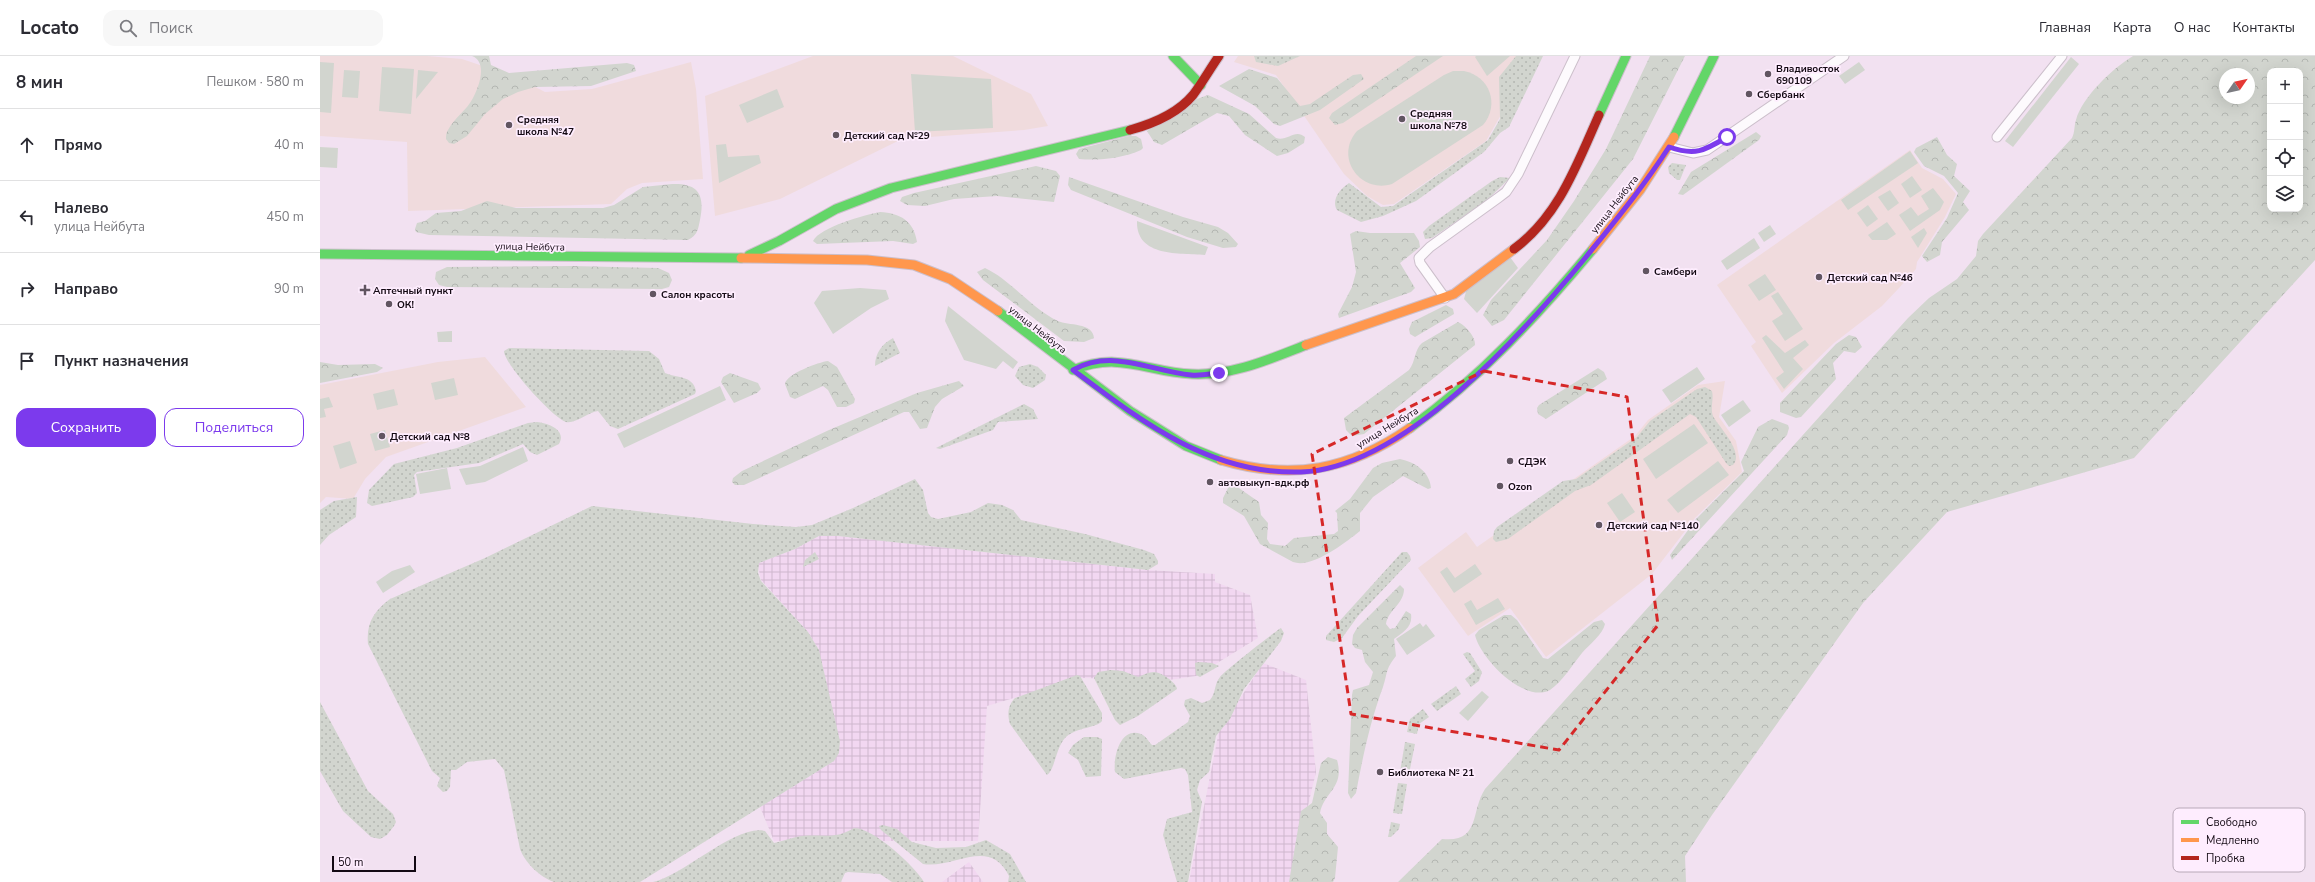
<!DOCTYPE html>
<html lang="ru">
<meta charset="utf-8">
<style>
:root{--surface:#fff;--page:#f7f7f7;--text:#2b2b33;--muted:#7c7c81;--line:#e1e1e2;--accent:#7c3aed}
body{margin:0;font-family:"Nunito Sans",sans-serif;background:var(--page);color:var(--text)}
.controls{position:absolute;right:12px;top:12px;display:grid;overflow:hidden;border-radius:8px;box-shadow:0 4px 16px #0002}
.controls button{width:36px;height:36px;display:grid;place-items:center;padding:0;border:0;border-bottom:1px solid var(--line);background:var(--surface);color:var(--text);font:20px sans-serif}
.compass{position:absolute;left:1899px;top:12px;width:36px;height:36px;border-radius:50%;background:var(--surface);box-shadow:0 4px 16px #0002;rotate:56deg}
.scale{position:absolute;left:12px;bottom:10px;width:84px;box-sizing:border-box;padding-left:4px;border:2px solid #130913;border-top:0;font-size:11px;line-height:14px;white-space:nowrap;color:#130913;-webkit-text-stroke:3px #feedfe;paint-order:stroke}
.stop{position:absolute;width:12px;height:12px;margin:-9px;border:3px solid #7c3aed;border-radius:50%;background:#fff}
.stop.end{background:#7c3aed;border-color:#fff;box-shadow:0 1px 4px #0008}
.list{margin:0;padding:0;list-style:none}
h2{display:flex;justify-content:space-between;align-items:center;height:52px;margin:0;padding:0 16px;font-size:17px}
h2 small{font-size:13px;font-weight:400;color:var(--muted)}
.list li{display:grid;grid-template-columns:26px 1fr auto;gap:12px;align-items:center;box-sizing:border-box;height:72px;padding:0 16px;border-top:1px solid var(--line)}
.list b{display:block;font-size:15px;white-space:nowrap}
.list p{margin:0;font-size:13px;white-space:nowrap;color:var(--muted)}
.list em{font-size:13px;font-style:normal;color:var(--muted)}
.actions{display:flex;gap:8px;padding:12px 16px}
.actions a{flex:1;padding:9px 0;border:1px solid var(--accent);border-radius:12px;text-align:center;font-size:14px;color:var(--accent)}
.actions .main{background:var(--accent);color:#fff}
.icon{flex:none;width:22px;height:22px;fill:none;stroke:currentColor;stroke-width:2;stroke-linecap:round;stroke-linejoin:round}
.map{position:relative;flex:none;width:1995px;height:826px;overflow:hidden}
header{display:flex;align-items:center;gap:24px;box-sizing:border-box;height:56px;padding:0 20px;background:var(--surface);border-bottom:1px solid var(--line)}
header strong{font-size:19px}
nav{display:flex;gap:22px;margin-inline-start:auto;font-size:14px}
.search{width:280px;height:36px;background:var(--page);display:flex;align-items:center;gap:10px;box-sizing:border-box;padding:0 14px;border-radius:12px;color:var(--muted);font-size:15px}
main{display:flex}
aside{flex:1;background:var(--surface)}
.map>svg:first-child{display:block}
.industrial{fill:url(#industrial-grid)}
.education{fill:#f0dbdd}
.grass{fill:url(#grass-dots)}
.forest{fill:url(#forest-crowns);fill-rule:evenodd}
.park{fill:#d2d5cf}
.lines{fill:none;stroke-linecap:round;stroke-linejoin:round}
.street-casing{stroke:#ccbfcb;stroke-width:11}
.fast-casing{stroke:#ccbfcb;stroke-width:11}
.slow-casing{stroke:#ccbfcb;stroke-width:11}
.jam-casing{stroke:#ccbfcb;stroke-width:11}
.street{stroke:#fdfafd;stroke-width:9}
.fast{stroke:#63d668;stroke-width:9}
.slow{stroke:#ff974d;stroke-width:9}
.jam{stroke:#b3261e;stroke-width:9}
.route{stroke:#7c3aed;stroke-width:5}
.marked{fill:none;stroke:#d62828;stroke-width:3;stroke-dasharray:8 5;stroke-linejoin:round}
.poi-dot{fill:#615561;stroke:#feedfe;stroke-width:1.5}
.labels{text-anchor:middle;stroke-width:3.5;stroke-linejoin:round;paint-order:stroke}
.poi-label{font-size:10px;font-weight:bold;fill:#130913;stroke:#feedfe;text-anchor:start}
.street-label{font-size:10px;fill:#130913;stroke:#feedfe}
.key{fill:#feedfe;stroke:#b8a9b8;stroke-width:1}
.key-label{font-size:11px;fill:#130913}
</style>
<header>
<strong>Locato</strong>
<div class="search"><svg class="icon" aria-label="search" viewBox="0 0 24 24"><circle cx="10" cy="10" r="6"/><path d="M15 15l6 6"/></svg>Поиск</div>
<nav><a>Главная</a><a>Карта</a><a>О нас</a><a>Контакты</a></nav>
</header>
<main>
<aside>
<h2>8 мин<small>Пешком · 580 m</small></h2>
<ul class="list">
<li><svg class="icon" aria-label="ahead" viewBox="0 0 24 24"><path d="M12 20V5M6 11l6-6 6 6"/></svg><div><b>Прямо</b></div><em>40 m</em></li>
<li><svg class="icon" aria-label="left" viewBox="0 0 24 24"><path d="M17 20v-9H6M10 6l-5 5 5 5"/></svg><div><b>Налево</b><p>улица Нейбута</p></div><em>450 m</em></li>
<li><svg class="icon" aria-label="right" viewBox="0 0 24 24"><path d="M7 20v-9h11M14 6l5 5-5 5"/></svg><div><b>Направо</b></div><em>90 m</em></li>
<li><svg class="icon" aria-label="arrive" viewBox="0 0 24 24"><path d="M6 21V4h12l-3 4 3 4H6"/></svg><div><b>Пункт назначения</b></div></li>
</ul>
<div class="actions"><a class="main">Сохранить</a><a>Поделиться</a></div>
</aside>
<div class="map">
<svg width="1995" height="826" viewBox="0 0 1995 826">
<defs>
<pattern id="industrial-grid" width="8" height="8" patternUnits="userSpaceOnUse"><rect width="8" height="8" fill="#f2d7f1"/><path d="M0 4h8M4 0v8" fill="none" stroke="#cfb7ce"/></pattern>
<pattern id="grass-dots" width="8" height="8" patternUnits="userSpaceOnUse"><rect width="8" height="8" fill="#d2d5cf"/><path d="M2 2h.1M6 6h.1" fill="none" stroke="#b3b6b1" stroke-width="1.8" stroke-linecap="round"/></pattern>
<pattern id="forest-crowns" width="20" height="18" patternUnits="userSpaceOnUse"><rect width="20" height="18" fill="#d2d5cf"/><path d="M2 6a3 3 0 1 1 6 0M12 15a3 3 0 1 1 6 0" fill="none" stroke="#b3b6b1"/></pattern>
</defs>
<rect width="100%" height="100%" fill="#f2e1f1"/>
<!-- industrial -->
<g class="industrial">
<polygon points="499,480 518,480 828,514 895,518 895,526 930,539 938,582 876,620 849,624 762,622 667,650 658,785 454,785 440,751 514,705 499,594 488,576 441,524 438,510 439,507 475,493"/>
<polygon points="943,607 986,624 996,716 970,826 869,826 899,675"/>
<polygon points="649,806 663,826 622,826"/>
</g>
<!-- education -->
<g class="education">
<polygon points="0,0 107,0 142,3 198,22 225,36 272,33 371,6 376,33 383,123 322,127 307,133 291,148 88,155 87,86 0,80"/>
<polygon points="493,0 633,0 711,38 728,70 704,74 582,83 460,143 395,160 385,40"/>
<polygon points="918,0 1207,0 1186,50 1166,85 1074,148 1063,149 1047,140 1024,118 956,19 914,6"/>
<polygon points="1590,94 1602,112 1623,123 1636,138 1625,161 1597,206 1596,213 1579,232 1562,250 1514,287 1462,337 1431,290 1436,286 1397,229"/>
<polygon points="165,301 206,351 66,401 45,423 33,443 6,441 0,447 0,329 118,306"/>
<polygon points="1405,325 1399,361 1416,385 1422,416 1375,462 1332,518 1226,601 1190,552 1148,580 1098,512 1146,476 1157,491 1315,380 1328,364 1378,329"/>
</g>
<!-- grass -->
<g class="grass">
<polygon points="934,0 980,0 958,10 936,6"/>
<path d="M1196,0H1223L1189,71L1180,77L1164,96L1096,145L1063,160L1041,166L1017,154C1011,144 1020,133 1029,127L1061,151L1073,150L1168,84L1180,63L1179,21Z"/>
<polygon points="1352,107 1366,109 1360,124 1357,124 1349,117 1348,111"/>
<polygon points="1180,121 1190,122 1166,145 1112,182 1105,183 1103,176 1109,170 1172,125"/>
<path d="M573,282L580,297L555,310C555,297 562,288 573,282Z"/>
<path d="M189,292L329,295L339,303L345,317C356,322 373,319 376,335L375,338L298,373L290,370L278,355C268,356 256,368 246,366C233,362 184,308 184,295Z"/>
<polygon points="710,308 718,311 726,319 725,324 713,332 703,329 695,320 699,311"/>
<path d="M1385,331L1392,335C1394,343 1390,352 1393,360C1398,370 1425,396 1413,409L1409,410L1406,407L1376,361L1370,358L1271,429L1255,435L1188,483L1176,486L1173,483L1174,475L1177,471L1243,425L1256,423L1317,381L1330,365L1377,333Z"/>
<polygon points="704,348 713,353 718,363 678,366 673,374 620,393 616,392"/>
<path d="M217,366C228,367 247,374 239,388L217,399L210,396L203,388L159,407L97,416L94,419L97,437L93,441L52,450L47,447L49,434L74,408L137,392L208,367Z"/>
<path d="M595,423L603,434L608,457L611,461L618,463L651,456L668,447L682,449L693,454L701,464L765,478L824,494L834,498L838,505V508L828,514L518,480H499L475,493L439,507L438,517L441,525L488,576L499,594L520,685L519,697L514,705L320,826H234C220,821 205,807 200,793L184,714L175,703L147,706L136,714H131L130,731L127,735L123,736L117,730L120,722L112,715L48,588C46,567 54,555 70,543L165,502L272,450L433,468L476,471L492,469L533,452Z"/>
<polygon points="37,441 36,461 9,479 0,489 0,454 14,445"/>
<polygon points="495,496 499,503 483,511 485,504"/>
<polygon points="1082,496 1087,496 1090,500 1091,504 1038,560 1022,582 1014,586 1006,584 1006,580"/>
<path d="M961,572L964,577L961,585L924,633L910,663L896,680L889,716L880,724L877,734L882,746L868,826H857L843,779L847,763L872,756L868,719L865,713L861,712L804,723L795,716C793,702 800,670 821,678C826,680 828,685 832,689H835L868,666L870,660L864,649L865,644L871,642L882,647L890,644C896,637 894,628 900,621C903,616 957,574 961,572Z"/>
<polygon points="1147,596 1150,597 1162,616 1159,625 1151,631 1145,623 1155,615 1143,598"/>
<polygon points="879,606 892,607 899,610 880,621 876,619 875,607"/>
<path d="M791,614L803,615L818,621C823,619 829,616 834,616C841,616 857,627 857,633L818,660L800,669L795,664L774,622L778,616Z"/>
<path d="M757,619L760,620L782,657V665C777,672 757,671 746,681C736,690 735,714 727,719L690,668C687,658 688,649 695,642Z"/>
<polygon points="1136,630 1141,638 1117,655 1111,648"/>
<polygon points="0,646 48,735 73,758 76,766 74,770 67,779 60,783 51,781 23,755 0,715"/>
<polygon points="1103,653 1109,661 1099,668 1097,678 1087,676 1090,663"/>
<polygon points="764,681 777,681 782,683 781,720 766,721 758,704 748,697 753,689"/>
<polygon points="1085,686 1095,688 1089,718 1080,716"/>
<polygon points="1078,727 1087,728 1082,758 1073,757"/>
<polygon points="1071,766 1080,768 1079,773 1071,781 1068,781"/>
<path d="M563,769L577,773L592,786L616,792L646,791L666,784L690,798L706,826H688L689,820C670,780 634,813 603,808L561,774L559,770Z"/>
<path d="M534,772C552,771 595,810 604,826H572L560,818L528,816L525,817L521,826H333C363,820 416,768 445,775L454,787C463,785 473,781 482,780C503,778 514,784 534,772Z"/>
</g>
<!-- forest -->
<g class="forest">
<path d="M152,0H169L171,9L189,17L307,7L314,9L316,15L271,30L215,31L198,36L183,43L165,58L147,80L134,88L129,87L126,83C126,80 126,77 128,74C134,62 147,54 153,42C159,31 168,6 152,0Z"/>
<polygon points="1096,0 1123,0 1023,67 1015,69 1009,62 1012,57"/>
<polygon points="1330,0 1365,0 1313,103 1184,264 1172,270 1163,259 1171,244 1227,184 1254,145 1286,93"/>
<path d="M1813,0H1995V204L1814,402L1627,456L1543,547L1392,759L1365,800L1366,826H1078L1122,783C1161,787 1150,756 1165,733L1588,262L1609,242L1637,223L1656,200L1658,185L1663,178L1752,82C1755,76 1754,70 1756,64C1762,41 1793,12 1813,0ZM1950,15H1980V153H1950ZM1905,18H1929V42H1905Z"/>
<polygon points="929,13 957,22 980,50 990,48 1033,19 1041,18 1044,23 1000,54 960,70 954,68 935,50 899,30"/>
<path d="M888,39L929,58L956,82C967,86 975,72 985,81L984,87L968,97L957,100L925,79L909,60L897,57L842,89L834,86L827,75L877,43Z"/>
<polygon points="1436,76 1441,80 1439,84 1363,139 1358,138 1371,116"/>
<path d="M809,80H816L821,83L823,92L821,94C804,102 778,105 759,103L756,98L759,93Z"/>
<polygon points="1617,81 1627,99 1637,108 1634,120 1650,135 1643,146 1649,154 1622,186 1620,199 1607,206 1602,200 1627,162 1638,137 1624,120 1604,110 1594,96 1596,92"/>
<polygon points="716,110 736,115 740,120 734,146 677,140 634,143 605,150 587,149 580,145 582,141 594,137"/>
<polygon points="749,121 863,161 898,171 908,177 918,188 916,191 903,192 867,181 751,134 748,129"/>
<path d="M352,128C379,127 385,139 380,164C378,173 378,179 368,184L109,179L96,176L95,173L97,167L105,165L116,157L141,155L167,145L196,152H283L294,149L323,131Z"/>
<path d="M560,156C580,157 594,165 597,186L593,188L573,185L497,188L493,185C500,171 545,159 560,156Z"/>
<polygon points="1036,175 1050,177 1094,177 1099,185 1100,191 1080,207 1095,232 1091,236 1019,262 1018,258 1032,231 1036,216 1030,178"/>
<polygon points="253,210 338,212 349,217 352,224 349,231 342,233 127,231 119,229 115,223 116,216 127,211"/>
<path d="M665,212C691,224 712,253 738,265C748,270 773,266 774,282L764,286L744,285L663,224L657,216Z"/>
<polygon points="1126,249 1133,253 1134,258 1095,281 1090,278 1089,273 1092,266"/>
<path d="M1138,266C1145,269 1156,281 1155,289L1044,378L1032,380L1026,374L1024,362L1089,314C1096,305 1094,294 1102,287Z"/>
<polygon points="1529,279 1536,281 1542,291 1535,297 1524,295 1513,307 1516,323 1481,361 1476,362 1460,356 1460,347 1516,288"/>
<path d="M508,305L517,311L535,343L534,347L526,351H517L508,334L503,330L475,343L470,341L465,328C466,318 499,306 508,305Z"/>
<polygon points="0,306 18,309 55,308 63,312 57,316 0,327"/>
<polygon points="1278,312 1284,316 1287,323 1226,363 1218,358 1217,352 1219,349"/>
<polygon points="410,317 438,327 441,333 437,337 414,347 401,326 403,321"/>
<polygon points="639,325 644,330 622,343 615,351 607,372 600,373 589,356 584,356 424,429 415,429 412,426 413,422 422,415 509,374 597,337"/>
<polygon points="1452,363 1468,369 1469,372 1467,379 1352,504 1350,499 1376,463 1424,415 1421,406 1438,371"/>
<path d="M1080,403C1095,406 1110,416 1111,432L1108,433L1083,420L1053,441L1040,457V475C1026,486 992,513 973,506L940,488L924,460L903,447V442L910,428H913L939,446L941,459L948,467L947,483L950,488L965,490L974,482L1014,478L1018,475L1017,457L1015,455L1030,443L1053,412L1062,407Z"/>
<path d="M1080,529L1084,533C1084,548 1068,554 1066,568L1070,573L1075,572L1086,555L1091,558C1093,571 1083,576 1074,583L1076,600C1065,614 1068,616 1063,631C1050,666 1043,700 1036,737L1031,743L1028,737L1032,639L1033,634L1049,629L1053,616L1045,606L1042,594L1035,592L1032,588L1033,579L1037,572Z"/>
<path d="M1184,559H1191L1197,564L1223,602L1228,603L1274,566L1282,564L1285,568C1283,578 1269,589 1262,597C1253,608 1242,626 1230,634C1204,648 1160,602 1155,579L1159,574Z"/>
<path d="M1008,701L1017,704C1025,732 1004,736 1000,757L1007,767V778L1018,791L1015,822L1013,826H969L981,755L992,747L1001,707Z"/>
</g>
<!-- park -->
<g class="park">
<polygon points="1156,0 1190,0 1167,20 1155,1"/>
<polygon points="1751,1 1759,8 1693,91 1685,85"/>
<polygon points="0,6 14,7 11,57 0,56"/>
<polygon points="1539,6 1545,14 1525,28 1519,20"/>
<polygon points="62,11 94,13 91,58 59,55"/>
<polygon points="24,14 40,15 38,42 22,41"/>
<polygon points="98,14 118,16 96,43"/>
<path d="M1144,15C1170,20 1180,49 1163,69L1072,128C1040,138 1014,101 1037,75L1124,19L1133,15Z"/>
<polygon points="591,18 671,23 673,72 595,76"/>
<polygon points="457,33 464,51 427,67 419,49"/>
<polygon points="406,88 408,101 439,99 441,107 399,127 396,89"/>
<polygon points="0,91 18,92 17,112 0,111"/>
<polygon points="1590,95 1598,107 1528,154 1521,144"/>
<polygon points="1592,120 1602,134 1590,142 1581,128"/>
<polygon points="1613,132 1624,146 1620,154 1590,175 1579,159 1591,151 1598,160 1609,153 1601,140"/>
<polygon points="1570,134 1579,147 1568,155 1558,141"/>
<polygon points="1548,149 1558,163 1547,171 1537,157"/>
<path d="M817,165L888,191L885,199C859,197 816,201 817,165Z"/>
<polygon points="1567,166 1576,178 1567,184 1552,184 1548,179"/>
<polygon points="1450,169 1456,178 1444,186 1438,177"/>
<polygon points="1604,172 1607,177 1598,192 1591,181"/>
<polygon points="1434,182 1440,192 1407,214 1401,205"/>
<polygon points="1190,201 1198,212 1157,257 1144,243 1147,232"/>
<polygon points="1445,218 1456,234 1439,245 1428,229"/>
<polygon points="540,232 566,234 569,243 551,252 513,278 494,247 502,235"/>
<polygon points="1458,236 1483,273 1465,285 1452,265 1463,258 1451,240"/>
<polygon points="628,250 698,306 693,313 683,305 676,313 644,304 625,265"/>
<polygon points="132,275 132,286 118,286 117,276"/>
<polygon points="1446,279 1465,297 1485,284 1489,289 1473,302 1483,313 1464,333 1456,322 1464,316 1442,282"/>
<polygon points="1377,311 1385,323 1351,347 1342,334"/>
<polygon points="134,322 138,339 115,344 111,327"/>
<polygon points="400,330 406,344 304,392 297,378"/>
<polygon points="74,333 78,349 57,354 53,338"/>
<polygon points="9,341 13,351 4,353 6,361 0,362 0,343"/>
<polygon points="1423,344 1431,355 1409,371 1401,359"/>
<polygon points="1374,368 1388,387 1336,423 1323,403"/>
<polygon points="65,374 70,391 55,395 50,378"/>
<polygon points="30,385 37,407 20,413 13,390"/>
<polygon points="203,391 208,405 165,426 146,429 139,413 160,410"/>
<polygon points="1398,405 1409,419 1358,457 1347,444"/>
<polygon points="127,412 131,433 100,438 96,418"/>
<polygon points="1302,437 1315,456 1300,466 1287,447"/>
<polygon points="1155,508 1162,518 1134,537 1120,516 1127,511 1135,522"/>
<polygon points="90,509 95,516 63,537 56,526 72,515"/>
<polygon points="1178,542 1185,553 1156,569 1144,548 1151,544 1157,554"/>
<polygon points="1100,567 1103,571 1106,568 1115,580 1087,599 1076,583"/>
<polygon points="1162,635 1169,641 1148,665 1139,657"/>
</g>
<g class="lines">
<!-- street casing -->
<g class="street-casing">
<g id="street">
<polyline points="1677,81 1742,0"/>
<polyline points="1349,91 1373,97 1387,94 1524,0"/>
<polyline points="1125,242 1100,207 1099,202 1110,191 1178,142 1186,136 1198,118 1255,0"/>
</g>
</g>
<!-- fast casing -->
<g class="fast-casing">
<g id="fast">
<polyline points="853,0 881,29"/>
<polyline points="1279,59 1306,0"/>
<polyline points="1354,81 1394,0"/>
<polyline points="0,198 421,202"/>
<polyline points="429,199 459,185 516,153 571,132 810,74"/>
<polyline points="678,255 810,355 866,390 901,404"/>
<path d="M753,314C800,295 826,316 872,318C912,320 950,303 986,289"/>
<path d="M1090,372C1160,322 1218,259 1273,193"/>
</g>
</g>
<!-- slow casing -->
<g class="slow-casing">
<g id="slow">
<polyline points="1273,193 1320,134 1354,81"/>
<polyline points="421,202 547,204 594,209 630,223 678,255"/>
<polyline points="986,289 1134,238 1194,193"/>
<path d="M901,404C972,425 1030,414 1090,372"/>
</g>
</g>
<!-- jam casing -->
<g class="jam-casing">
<g id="jam">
<path d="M810,74C832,68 858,57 873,39C882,27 890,13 899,0"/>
<path d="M1194,193C1239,160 1257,108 1279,59"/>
</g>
</g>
<!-- street -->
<use href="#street" class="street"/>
<!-- fast -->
<use href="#fast" class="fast"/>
<!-- slow -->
<use href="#slow" class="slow"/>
<!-- jam -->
<use href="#jam" class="jam"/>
</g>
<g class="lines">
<!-- route -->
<path class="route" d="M899,317C890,318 880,320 871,319C830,315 792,292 753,314C821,365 890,419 981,416C1085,412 1204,276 1266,201C1295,165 1324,130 1349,91C1375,100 1384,95 1407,81"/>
</g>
<!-- marked area -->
<path class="marked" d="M1164,315L1307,341L1338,569L1239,694L1031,658L992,398Z"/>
<!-- markers -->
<g class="poi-dot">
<circle cx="1448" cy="18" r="4"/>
<circle cx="1429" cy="38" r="4"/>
<circle cx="1082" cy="63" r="4"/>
<circle cx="189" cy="69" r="4"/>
<circle cx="516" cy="79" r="4"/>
<circle cx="1326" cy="215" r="4"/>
<circle cx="1499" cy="221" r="4"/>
<path d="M43 228h4v4h4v4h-4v4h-4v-4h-4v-4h4z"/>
<circle cx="333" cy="238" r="4"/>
<circle cx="69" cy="248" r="4"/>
<circle cx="62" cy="380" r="4"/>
<circle cx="1190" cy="405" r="4"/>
<circle cx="890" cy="426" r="4"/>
<circle cx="1180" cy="430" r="4"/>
<circle cx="1279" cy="469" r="4"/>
<circle cx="1060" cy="716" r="4"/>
</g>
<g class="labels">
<!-- poi labels -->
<g class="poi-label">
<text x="1456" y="16">Владивосток<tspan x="1456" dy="12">690109</tspan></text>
<text x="1437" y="42">Сбербанк</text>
<text x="1090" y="61">Средняя<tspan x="1090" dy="12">школа №78</tspan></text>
<text x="197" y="67">Средняя<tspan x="197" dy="12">школа №47</tspan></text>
<text x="524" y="83">Детский сад №29</text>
<text x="1334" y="219">Самбери</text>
<text x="1507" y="225">Детский сад №46</text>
<text x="53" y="238">Аптечный пункт</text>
<text x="341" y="242">Салон красоты</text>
<text x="77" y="252">ОК!</text>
<text x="70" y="384">Детский сад №8</text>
<text x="1198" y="409">СДЭК</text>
<text x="898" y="430">автовыкуп-вдк.рф</text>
<text x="1188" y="434">Ozon</text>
<text x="1287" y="473">Детский сад №140</text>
<text x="1068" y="720">Библиотека № 21</text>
</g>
<!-- street labels -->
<g class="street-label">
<text transform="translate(1294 148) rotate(-52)" y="4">улица Нейбута</text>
<text transform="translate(210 190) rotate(1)" y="4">улица Нейбута</text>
<text transform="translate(718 273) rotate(38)" y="4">улица Нейбута</text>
<text transform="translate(1067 371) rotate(-31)" y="4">улица Нейбута</text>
</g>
</g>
<!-- legend -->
<rect x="1853" y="752" width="132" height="64" rx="6" class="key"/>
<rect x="1861" y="764" width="18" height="4" fill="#63d668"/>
<rect x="1861" y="782" width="18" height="4" fill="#ff974d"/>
<rect x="1861" y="800" width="18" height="4" fill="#b3261e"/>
<g class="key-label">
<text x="1886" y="770">Свободно</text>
<text x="1886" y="788">Медленно</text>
<text x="1886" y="806">Пробка</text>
</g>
</svg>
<div class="controls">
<button>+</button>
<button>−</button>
<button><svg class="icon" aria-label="locate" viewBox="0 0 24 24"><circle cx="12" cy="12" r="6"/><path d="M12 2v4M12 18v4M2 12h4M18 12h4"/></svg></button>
<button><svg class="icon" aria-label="layers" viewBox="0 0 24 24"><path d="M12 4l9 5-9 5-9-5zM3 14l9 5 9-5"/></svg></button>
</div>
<svg class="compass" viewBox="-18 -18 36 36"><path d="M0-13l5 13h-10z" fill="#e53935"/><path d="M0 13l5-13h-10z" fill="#7c7c81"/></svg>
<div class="scale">50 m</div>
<div class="stop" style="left:1407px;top:81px"></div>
<div class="stop end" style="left:899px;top:317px"></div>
</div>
</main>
